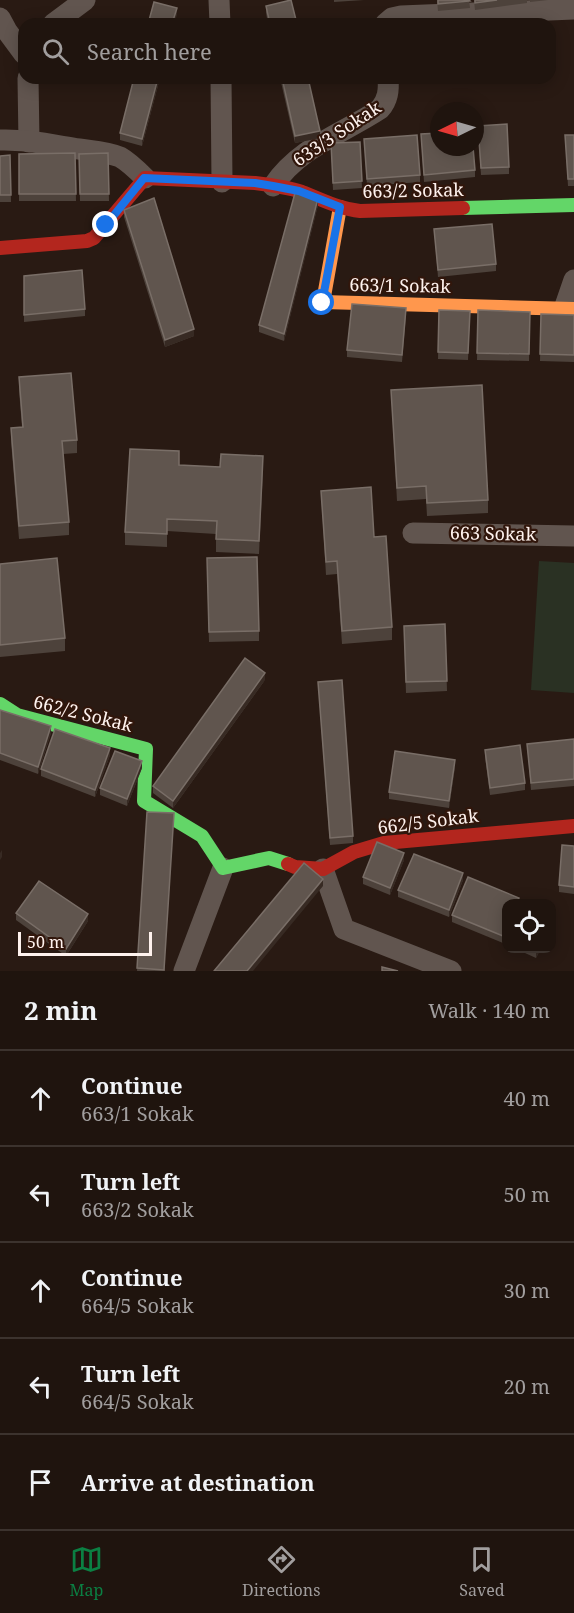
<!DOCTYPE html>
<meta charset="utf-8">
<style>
:root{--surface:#1f140e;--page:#2c211c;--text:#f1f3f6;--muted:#a19e9e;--line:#3c332e;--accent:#0b8043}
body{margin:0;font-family:"Noto Serif",serif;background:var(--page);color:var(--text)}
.controls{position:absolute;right:18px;bottom:18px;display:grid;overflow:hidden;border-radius:12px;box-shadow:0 3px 15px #0003}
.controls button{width:54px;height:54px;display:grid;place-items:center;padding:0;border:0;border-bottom:2px solid var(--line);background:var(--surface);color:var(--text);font:30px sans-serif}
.compass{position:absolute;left:430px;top:102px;width:54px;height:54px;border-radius:50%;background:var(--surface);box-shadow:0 3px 15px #0003;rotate:265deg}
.scale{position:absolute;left:18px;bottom:15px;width:134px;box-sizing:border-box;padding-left:6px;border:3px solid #fef2ee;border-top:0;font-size:16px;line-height:21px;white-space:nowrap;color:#fef2ee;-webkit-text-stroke:4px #31160b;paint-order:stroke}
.stop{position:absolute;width:18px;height:18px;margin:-14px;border:4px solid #1a73e8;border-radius:50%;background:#fff}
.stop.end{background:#1a73e8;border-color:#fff;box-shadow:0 2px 6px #0008}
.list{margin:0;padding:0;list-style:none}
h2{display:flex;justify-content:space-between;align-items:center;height:78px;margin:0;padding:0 24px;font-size:26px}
h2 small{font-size:20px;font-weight:400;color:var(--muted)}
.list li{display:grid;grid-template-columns:39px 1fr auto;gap:18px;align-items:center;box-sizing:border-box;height:96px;padding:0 24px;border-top:2px solid var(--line)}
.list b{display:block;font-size:22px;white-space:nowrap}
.list p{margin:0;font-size:20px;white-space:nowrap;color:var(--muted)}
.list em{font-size:20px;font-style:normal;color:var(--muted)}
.icon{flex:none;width:33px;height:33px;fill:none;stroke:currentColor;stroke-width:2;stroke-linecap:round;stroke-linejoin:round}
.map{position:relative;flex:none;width:574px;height:971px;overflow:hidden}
.search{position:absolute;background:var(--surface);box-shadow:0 3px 15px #0003;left:18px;right:18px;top:18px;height:66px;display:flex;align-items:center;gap:15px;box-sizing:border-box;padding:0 21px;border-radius:18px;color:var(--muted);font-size:22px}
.sheet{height:558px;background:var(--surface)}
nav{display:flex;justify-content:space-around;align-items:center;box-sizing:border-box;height:84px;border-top:2px solid var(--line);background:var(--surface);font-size:16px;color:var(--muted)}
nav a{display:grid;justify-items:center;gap:3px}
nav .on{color:var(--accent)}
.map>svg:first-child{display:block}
.green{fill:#2a3123}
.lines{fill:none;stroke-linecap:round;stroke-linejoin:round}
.street{stroke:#61554f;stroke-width:21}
.fast{stroke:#63d668;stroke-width:14}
.slow{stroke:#ff974d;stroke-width:14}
.jam{stroke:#b3261e;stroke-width:14}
.wall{fill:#4d423b}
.shaded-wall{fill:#372a23}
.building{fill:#60554e;stroke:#796e67;stroke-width:1.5}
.route{stroke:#1a73e8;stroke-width:8}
.labels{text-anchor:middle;stroke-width:4.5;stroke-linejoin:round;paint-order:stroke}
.street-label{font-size:18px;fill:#fef2ee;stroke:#31160b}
</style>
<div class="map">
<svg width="574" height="971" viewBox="0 0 574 971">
<rect width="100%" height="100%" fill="#291a13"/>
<!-- green -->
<polygon class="green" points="539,561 574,563 574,693 531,690"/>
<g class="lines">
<!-- street -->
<g class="street">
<polyline points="219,0 220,24"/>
<polyline points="0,18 7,31 24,54"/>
<polyline points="53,24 85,0"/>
<polyline points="385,24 392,18 401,16 574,9"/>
<polyline points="28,78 29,142"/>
<polyline points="221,78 222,182"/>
<path d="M0,140C26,139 53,145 79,149C92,151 107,152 120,157C129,162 137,170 145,178"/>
<path d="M273,186C299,147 342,134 380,109C388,100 389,90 388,78"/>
<polyline points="564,309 574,280"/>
<polyline points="413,533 574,536"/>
<polyline points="323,869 344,929 451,971"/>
<polyline points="184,971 223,868"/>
</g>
<!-- fast -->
<g class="fast">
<polyline points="463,208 574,205"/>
<polyline points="0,704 17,715 146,749 144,801 202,836 223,868 269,858 288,864"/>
</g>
<!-- slow -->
<polyline class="slow" points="340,207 323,302 574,309"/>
<!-- jam -->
<g class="jam">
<path d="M0,248L87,241L94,238L145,178L255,183C271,185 287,187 302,192C321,199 339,209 360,211L463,208"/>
<polyline points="288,864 295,867 323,869 354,852 384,843 574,826"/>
</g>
</g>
<!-- wall -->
<g class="wall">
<polygon points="334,0 364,0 334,2"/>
<polygon points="437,0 469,0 470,8 438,11"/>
<polygon points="474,0 527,0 527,3 475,10"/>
<polygon points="530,0 548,0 530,2"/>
<polygon points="266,6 297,24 268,24 266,13"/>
<polygon points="160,78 142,146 120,140 120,133"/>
<polygon points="280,78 308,78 320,138 295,143"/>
<polygon points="478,133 509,167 509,174 481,175"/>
<polygon points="421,134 475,170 475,177 424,182"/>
<polygon points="565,135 574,135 574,186 568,186"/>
<polygon points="364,139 420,175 420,182 367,186"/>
<polygon points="360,142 362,188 333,190 331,143"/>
<polygon points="75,153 76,201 19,201 19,154"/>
<polygon points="108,153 109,201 80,201 79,154"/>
<polygon points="10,155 11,202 0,202 0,156"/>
<polygon points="318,205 284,341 259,332 259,325"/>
<polygon points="124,210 194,336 165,347 124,217"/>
<polygon points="434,229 496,264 496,271 438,277"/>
<polygon points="24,276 85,309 85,316 24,322"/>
<polygon points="439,310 470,311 468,360 438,359"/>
<polygon points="478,310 530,312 529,361 477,360"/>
<polygon points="541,314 574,315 574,362 540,361"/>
<polygon points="406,315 402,362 347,357 347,350"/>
<polygon points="19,377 77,440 77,453 63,454 69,522 69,535 19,539 11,441 11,428 22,427 19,390"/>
<polygon points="391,390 488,500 488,513 427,516 426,499 397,501"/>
<polygon points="179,465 263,469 259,554 216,552 216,534 167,531 167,547 125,545 125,532"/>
<polygon points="321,491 374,537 392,627 392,640 342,644 337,574 326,575"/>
<polygon points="0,564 65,638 65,651 0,657"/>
<polygon points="207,568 259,631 259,641 209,642"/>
<polygon points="445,624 447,691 406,693 404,636"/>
<polygon points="265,680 173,808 153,793 153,786"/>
<polygon points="318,682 353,836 353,843 330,845"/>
<polygon points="0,710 51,733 38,774 0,760"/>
<polygon points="574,739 574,786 531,790 527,744"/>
<polygon points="485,750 525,783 525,790 490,795 485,757"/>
<polygon points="110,755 95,797 41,776 41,769"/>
<polygon points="455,767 449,808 389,799 389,792"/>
<polygon points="142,768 127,806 100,795 100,788"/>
<polygon points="147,812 165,971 137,971"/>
<polygon points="574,846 574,894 559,892 559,885"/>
<polygon points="404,860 390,895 363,884 363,877"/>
<polygon points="468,877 519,898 519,903 507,903 507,935 503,943 452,922 452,915"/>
<polygon points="463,880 449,917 398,897 398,890"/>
<polygon points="16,913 88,921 66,956 16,920"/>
<polygon points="514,948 541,948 536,958"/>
</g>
<!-- shaded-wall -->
<g class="shaded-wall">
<polygon points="177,8 177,15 174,24 172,24"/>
<polygon points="158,78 160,78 142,146 142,139"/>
<polygon points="320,131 320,138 295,143 295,136"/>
<polygon points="318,198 318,205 284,341 284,334"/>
<polygon points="194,329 194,336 165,347 165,340"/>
<polygon points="263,456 263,469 259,554 259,541"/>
<polygon points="265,673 265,680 173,808 173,801"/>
<polygon points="51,726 51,733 38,774 38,767"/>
<polygon points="110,748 110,755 95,797 95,790"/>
<polygon points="455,760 455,767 449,808 449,801"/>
<polygon points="142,761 142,768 127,806 127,799"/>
<polygon points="2,850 2,857 0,860 0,853"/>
<polygon points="404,853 404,860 390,895 390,888"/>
<polygon points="463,873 463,880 449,917 449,910"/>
<polygon points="323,879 323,886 253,971 247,971"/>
<polygon points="88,914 88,921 66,956 66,949"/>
<polygon points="507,928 507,935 503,943 503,936"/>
<polygon points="538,948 541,948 536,958 536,951"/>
</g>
<!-- building -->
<g class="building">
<polygon points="291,0 297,24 270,24 266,6"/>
<polygon points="438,0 469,0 470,1 438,4"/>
<polygon points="475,0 497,0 475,3"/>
<polygon points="154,2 177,8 172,24 148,24"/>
<polygon points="134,78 158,78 142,139 120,133"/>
<polygon points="282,78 308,78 320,131 295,136"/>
<polygon points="507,124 509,167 481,168 478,126"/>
<polygon points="439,133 439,147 473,147 475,170 424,175 421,134"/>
<polygon points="417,135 420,175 367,179 364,139"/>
<polygon points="565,135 574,135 574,179 568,179"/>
<polygon points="360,142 362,181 333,183 331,143"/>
<polygon points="75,153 76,194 19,194 19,154"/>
<polygon points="108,153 109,194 80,194 79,154"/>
<polygon points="10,155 11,195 0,195 0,156"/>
<polygon points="295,193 318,198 284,334 259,325"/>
<polygon points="154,198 194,329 165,340 124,210"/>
<polygon points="492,224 496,264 438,270 434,229"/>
<polygon points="82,270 85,309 24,315 24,276"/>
<polygon points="352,304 406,308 402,355 347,350"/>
<polygon points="439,310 470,311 468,353 438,352"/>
<polygon points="478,310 530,312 529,354 477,353"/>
<polygon points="541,314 574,315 574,355 540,354"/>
<polygon points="71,373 77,440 62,441 69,522 19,526 11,428 23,427 19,377"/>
<polygon points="482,385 488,500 427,503 426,486 397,488 391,390"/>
<polygon points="130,449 179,451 179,465 220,467 221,454 263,456 259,541 216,539 217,521 167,519 167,534 125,532"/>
<polygon points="371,487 374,537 386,536 392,627 342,631 337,561 326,562 321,491"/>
<polygon points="257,557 259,631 209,632 207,558"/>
<polygon points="57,558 65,638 0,645 0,564"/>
<polygon points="445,624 447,681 406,682 404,626"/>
<polygon points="245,658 265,673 173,801 153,786"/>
<polygon points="342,680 353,836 330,838 318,682"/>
<polygon points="0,710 51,726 38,767 0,753"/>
<polygon points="55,729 110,748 95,790 41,769"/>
<polygon points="574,739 574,779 531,783 527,744"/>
<polygon points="520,745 525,783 490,788 485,750"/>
<polygon points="115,751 142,761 127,799 100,788"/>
<polygon points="395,751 455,760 449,801 389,792"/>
<polygon points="147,812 174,813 164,970 137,968"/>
<polygon points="377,842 404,853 390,888 363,877"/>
<polygon points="562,845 574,846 574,887 559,885"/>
<polygon points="414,854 463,873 449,910 398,890"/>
<polygon points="304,863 323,879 247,971 214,971"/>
<polygon points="468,877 519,898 516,903 507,903 507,928 503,936 452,915"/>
<polygon points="39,881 88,914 66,949 16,913"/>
<polygon points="382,967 398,971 382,971"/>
</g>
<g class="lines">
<!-- route -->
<polyline class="route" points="106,225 144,178 255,183 273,186 299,191 340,207 322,303"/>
</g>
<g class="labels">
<!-- street labels -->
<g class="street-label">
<text transform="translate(337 134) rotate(-34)" y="6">633/3 Sokak</text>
<text transform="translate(413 191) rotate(-1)" y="6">663/2 Sokak</text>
<text transform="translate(400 286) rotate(1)" y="6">663/1 Sokak</text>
<text transform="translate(493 534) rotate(1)" y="6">663 Sokak</text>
<text transform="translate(83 714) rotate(14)" y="6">662/2 Sokak</text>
<text transform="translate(428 822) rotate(-7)" y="6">662/5 Sokak</text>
</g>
</g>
</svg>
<div class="controls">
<button><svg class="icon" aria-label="locate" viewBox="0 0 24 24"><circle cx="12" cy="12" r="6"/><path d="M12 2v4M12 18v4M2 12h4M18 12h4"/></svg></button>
</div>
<svg class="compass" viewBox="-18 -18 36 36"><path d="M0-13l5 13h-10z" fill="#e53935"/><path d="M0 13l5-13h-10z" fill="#a19e9e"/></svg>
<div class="scale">50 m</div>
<div class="stop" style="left:322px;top:303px"></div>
<div class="stop end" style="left:106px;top:225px"></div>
<div class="search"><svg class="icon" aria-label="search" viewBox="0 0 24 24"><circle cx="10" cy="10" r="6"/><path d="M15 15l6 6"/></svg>Search here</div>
</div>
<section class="sheet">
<h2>2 min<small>Walk · 140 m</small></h2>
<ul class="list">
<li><svg class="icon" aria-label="ahead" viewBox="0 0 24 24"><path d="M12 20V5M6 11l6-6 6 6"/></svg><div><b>Continue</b><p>663/1 Sokak</p></div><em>40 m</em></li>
<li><svg class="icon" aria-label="left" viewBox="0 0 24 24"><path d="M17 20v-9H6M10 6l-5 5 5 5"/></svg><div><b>Turn left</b><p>663/2 Sokak</p></div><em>50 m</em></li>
<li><svg class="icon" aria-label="ahead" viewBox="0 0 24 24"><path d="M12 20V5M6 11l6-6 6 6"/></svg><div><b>Continue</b><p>664/5 Sokak</p></div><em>30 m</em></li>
<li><svg class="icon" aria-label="left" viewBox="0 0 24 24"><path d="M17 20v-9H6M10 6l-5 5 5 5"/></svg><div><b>Turn left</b><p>664/5 Sokak</p></div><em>20 m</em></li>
<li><svg class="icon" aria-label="arrive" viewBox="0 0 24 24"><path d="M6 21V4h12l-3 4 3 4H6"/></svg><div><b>Arrive at destination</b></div></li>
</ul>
</section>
<nav>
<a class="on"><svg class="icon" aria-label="map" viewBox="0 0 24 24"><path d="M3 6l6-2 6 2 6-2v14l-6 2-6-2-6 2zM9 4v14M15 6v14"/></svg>Map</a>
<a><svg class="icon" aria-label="directions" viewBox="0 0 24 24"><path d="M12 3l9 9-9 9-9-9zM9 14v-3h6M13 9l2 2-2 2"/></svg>Directions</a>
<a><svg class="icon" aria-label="saved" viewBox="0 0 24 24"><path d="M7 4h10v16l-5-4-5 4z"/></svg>Saved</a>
</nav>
